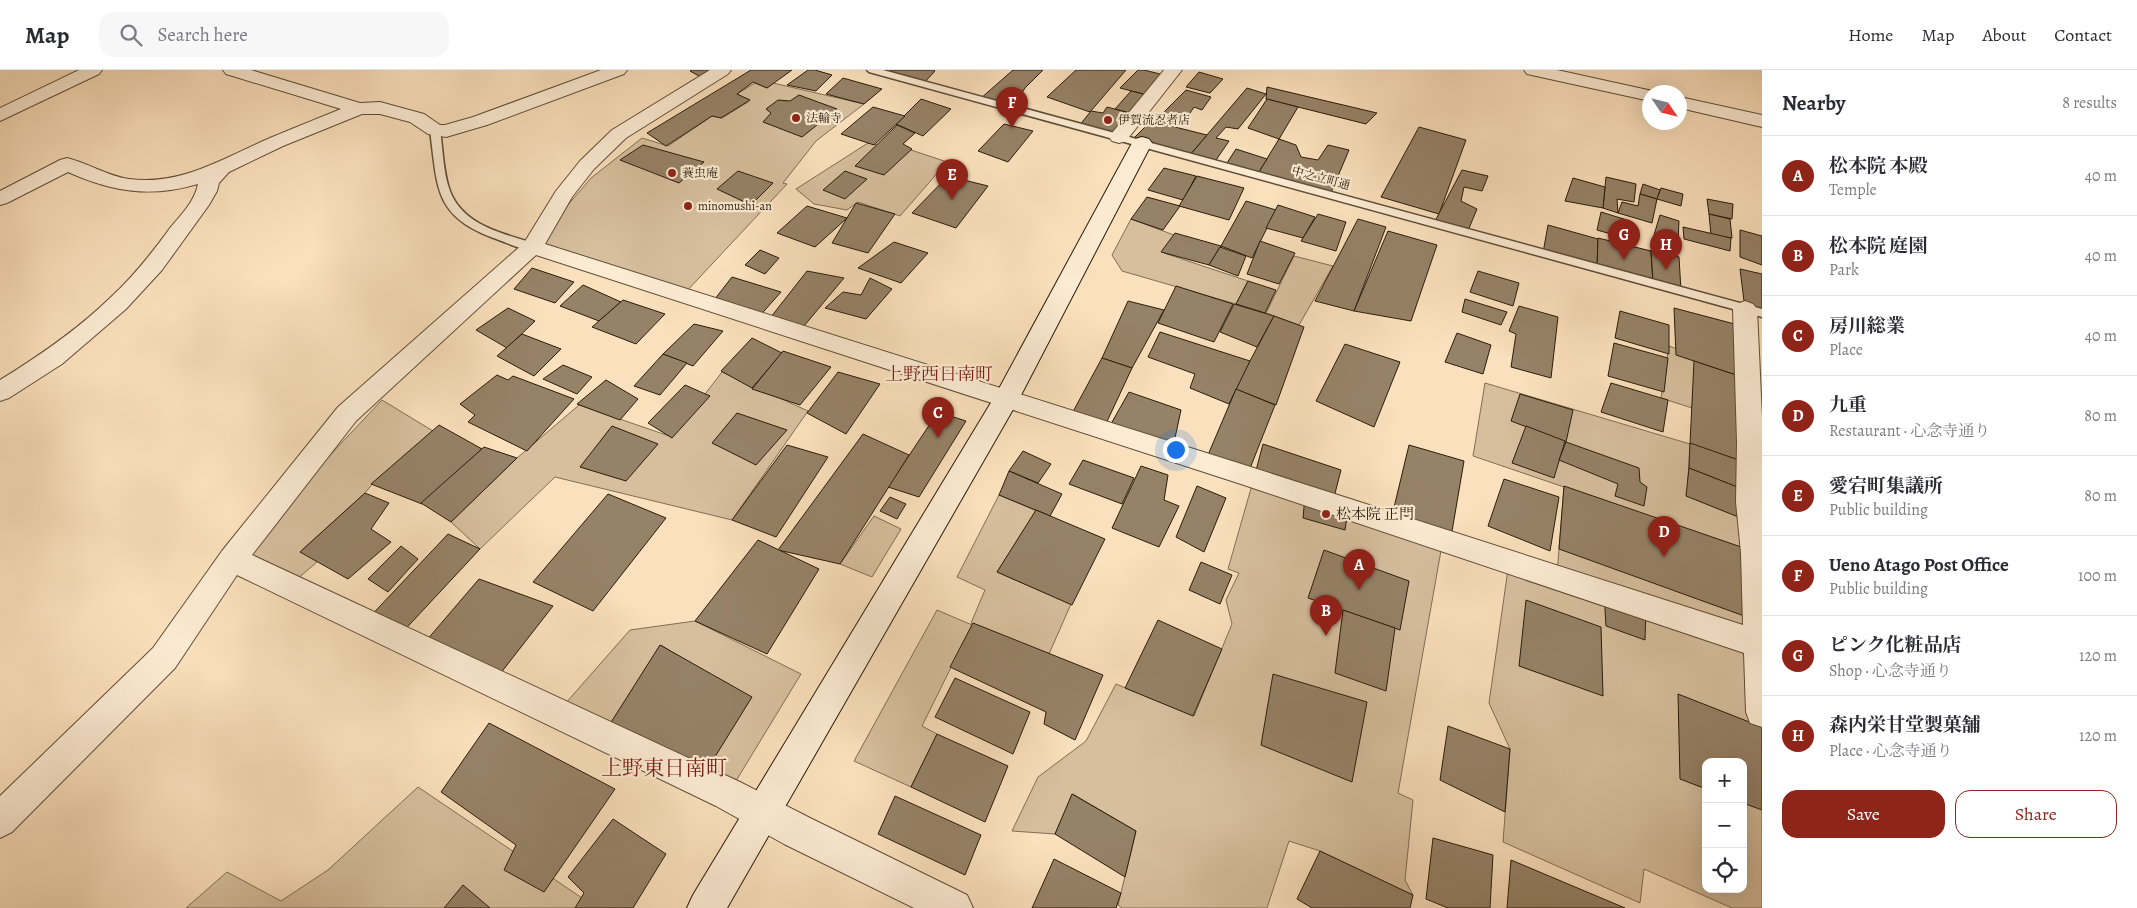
<!DOCTYPE html>
<meta charset="utf-8">
<style>
:root{--surface:#fff;--page:#f7f7f7;--text:#2b2b33;--muted:#7c7c81;--line:#e1e1e2;--accent:#8f2418}
body{margin:0;font-family:Alegreya,"Noto Serif JP",serif;background:var(--page);color:var(--text)}
.controls{position:absolute;right:15px;bottom:15px;display:grid;overflow:hidden;border-radius:10px;box-shadow:0 5px 20px #0002}
.controls button{width:45px;height:45px;display:grid;place-items:center;padding:0;border:0;border-bottom:1px solid var(--line);background:var(--surface);color:var(--text);font:25px sans-serif}
.compass{position:absolute;left:1642px;top:15px;width:45px;height:45px;border-radius:50%;background:var(--surface);box-shadow:0 5px 20px #0002;rotate:125deg}
.you{position:absolute;left:1175px;top:379px;width:18px;height:18px;margin:-12px;border:4px solid #fff;border-radius:50%;background:#1a73e8;box-shadow:0 0 0 8px #1a73e833}
.badge{display:grid;place-items:center;width:32px;height:32px;border-radius:50%;background:var(--accent);color:#fff;font-size:16px;font-weight:700}
.pin{position:absolute;translate:-50% -41px;filter:drop-shadow(0 1px 2px #0008)}
.pin::after{content:'';position:absolute;top:26px;width:18px;height:15px;background:inherit;clip-path:polygon(0 0,100% 0,50% 100%)}
.list{margin:0;padding:0;list-style:none}
h2{display:flex;justify-content:space-between;align-items:center;height:65px;margin:0;padding:0 20px;font-size:21px}
h2 small{font-size:16px;font-weight:400;color:var(--muted)}
.list li{display:grid;grid-template-columns:32px 1fr auto;gap:15px;align-items:center;box-sizing:border-box;height:80px;padding:0 20px;border-top:1px solid var(--line)}
.list b{display:block;font-size:19px;white-space:nowrap}
.list p{margin:0;font-size:16px;white-space:nowrap;color:var(--muted)}
.list em{font-size:16px;font-style:normal;color:var(--muted)}
.actions{display:flex;gap:10px;padding:15px 20px}
.actions a{flex:1;padding:11px 0;border:1px solid var(--accent);border-radius:15px;text-align:center;font-size:18px;color:var(--accent)}
.actions .main{background:var(--accent);color:#fff}
.icon{flex:none;width:28px;height:28px;fill:none;stroke:currentColor;stroke-width:2;stroke-linecap:round;stroke-linejoin:round}
.map{position:relative;flex:none;width:1762px;height:838px;overflow:hidden}
header{display:flex;align-items:center;gap:30px;box-sizing:border-box;height:70px;padding:0 25px;background:var(--surface);border-bottom:1px solid var(--line)}
header strong{font-size:24px}
nav{display:flex;gap:28px;margin-inline-start:auto;font-size:18px}
.search{width:350px;height:45px;background:var(--page);display:flex;align-items:center;gap:12px;box-sizing:border-box;padding:0 18px;border-radius:15px;color:var(--muted);font-size:19px}
main{display:flex}
aside{flex:1;background:var(--surface)}
.map>svg:first-child{display:block}
.green{fill:#d7bf9e;stroke:#806e54;fill-rule:evenodd}
.building{fill:#968267;stroke:#2a1c0a}
.lines{fill:none;stroke-linecap:round;stroke-linejoin:round}
.lane-casing{stroke:#5e4d36;stroke-width:3}
.street-casing{stroke:#5e4d36;stroke-width:2}
.secondary-casing{stroke:#2a1c0a;stroke-width:2}
.lane{fill:#fcebd3;fill-rule:evenodd}
.street{fill:#fcebd3;fill-rule:evenodd}
.secondary{fill:#fcebd3;fill-rule:evenodd}
.poi-dot{fill:#8f2418;stroke:#fcebd3;stroke-width:2}
.labels{text-anchor:middle;stroke-width:4.5;stroke-linejoin:round;paint-order:stroke}
.far-poi-label{font-size:12px;fill:#2a1c0a;stroke:#fcebd3;text-anchor:start}
.far-street-label{font-size:12px;fill:#2a1c0a;stroke:#fcebd3}
.poi-label{font-size:15px;fill:#2a1c0a;stroke:#fcebd3;text-anchor:start}
.quarter-label{font-size:18px;fill:#7a1f14;stroke:#fcebd3}
.near-quarter-label{font-size:21px;fill:#7a1f14;stroke:#fcebd3}
</style>
<header>
<strong>Map</strong>
<div class="search"><svg class="icon" aria-label="search" viewBox="0 0 24 24"><circle cx="10" cy="10" r="6"/><path d="M15 15l6 6"/></svg>Search here</div>
<nav><a>Home</a><a>Map</a><a>About</a><a>Contact</a></nav>
</header>
<main>
<div class="map">
<svg width="1762" height="838" viewBox="0 0 1762 838">
<rect width="100%" height="100%" fill="#fae0bc"/>
<filter id="stains"><feTurbulence type="fractalNoise" baseFrequency=".004" numOctaves="4"/><feColorMatrix values="0 0 0 0 .2 0 0 0 0 .09 0 0 0 0 .02 0 0 0 .5 -.17"/></filter>
<radialGradient id="worn" r=".72"><stop offset=".6" stop-color="#630" stop-opacity="0"/><stop offset="1" stop-color="#630" stop-opacity=".3"/></radialGradient>
<!-- green -->
<g class="green">
<polygon points="755,13 767,18 773,13 864,34 816,71 783,113 787,114 683,225 532,177 591,108 642,68 668,76 712,46 722,48 748,32 737,24"/>
<polygon points="868,73 911,80 947,92 900,146 858,132 847,140 814,134 796,119"/>
<polygon points="1131,149 1174,165 1164,183 1248,211 1236,234 1122,201 1112,185"/>
<polygon points="1294,186 1333,196 1299,255 1266,243"/>
<polygon points="1669,276 1696,286 1692,338 1661,328"/>
<polygon points="722,302 808,341 732,450 555,407 480,479 451,452 517,388 579,335 672,367"/>
<polygon points="1485,313 1690,374 1687,426 1751,452 1747,570 1557,504 1564,417 1473,386"/>
<polygon points="382,330 433,361 373,413 365,423 303,479 317,492 289,516 232,489"/>
<polygon points="1254,408 1442,475 1398,723 1413,730 1405,810 1413,825 1320,781 1289,771 1267,838 1122,838 1118,835 1136,761 1073,724 1055,764 1012,761 1038,707 1086,671 1116,614 1194,646 1232,554 1226,530 1239,503 1228,499"/>
<polygon points="999,425 1037,441 997,502 1071,534 1049,584 971,553 985,520 957,507"/>
<polygon points="874,446 901,459 872,507 840,494"/>
<path d="M1509,492L1758,576L1762,552V838H1732L1644,799L1640,833L1503,772L1510,679L1489,633ZM1706,692H1743V819H1706Z"/>
<polygon points="937,540 972,555 922,656 937,664 911,717 854,691"/>
<polygon points="695,551 801,604 728,724 700,711 748,632 661,575 603,665 557,643 630,560"/>
<polygon points="418,717 582,828 580,838 186,838 227,802 281,831 328,800"/>
</g>
<!-- building -->
<g class="building">
<polygon points="692,0 722,0 706,10 690,1"/>
<polygon points="751,0 792,0 767,18 753,12 737,24 750,30 721,48 712,46 666,76 647,63"/>
<polygon points="808,0 815,0 832,5 816,21 787,15"/>
<polygon points="872,0 933,0 935,1 923,14"/>
<polygon points="1013,0 1043,0 1025,18 1012,38 980,29"/>
<polygon points="1076,0 1126,0 1090,42 1047,27"/>
<polygon points="1138,0 1144,0 1168,6 1151,26 1120,18"/>
<polygon points="1199,2 1223,9 1210,23 1186,17"/>
<polygon points="843,8 882,19 864,34 826,24"/>
<polygon points="1267,17 1377,43 1366,54 1266,29"/>
<polygon points="1247,18 1266,24 1238,59 1226,57 1216,68 1229,71 1214,93 1189,86"/>
<polygon points="1186,20 1211,27 1202,40 1194,37 1184,52 1162,44"/>
<polygon points="1131,21 1151,26 1137,45 1115,39"/>
<polygon points="799,25 837,39 802,67 763,52 771,43 766,39 778,30 790,31"/>
<polygon points="921,29 951,39 923,66 896,54"/>
<polygon points="1267,29 1298,37 1279,69 1248,58"/>
<polygon points="873,37 905,46 874,75 841,64"/>
<polygon points="1107,37 1137,45 1119,67 1079,56 1091,41 1103,43"/>
<polygon points="1151,51 1207,65 1189,86 1132,70"/>
<polygon points="1004,54 1033,61 1008,92 978,81"/>
<polygon points="897,55 915,63 903,74 912,79 884,105 855,96"/>
<polygon points="1419,57 1466,70 1439,144 1381,127"/>
<polygon points="1279,69 1296,75 1301,87 1318,90 1328,75 1349,80 1330,125 1257,105"/>
<polygon points="643,75 704,92 679,113 620,90"/>
<polygon points="1236,79 1267,89 1257,105 1225,96"/>
<polygon points="1164,98 1196,106 1183,130 1148,120"/>
<polygon points="1462,100 1488,106 1482,121 1464,117 1461,131 1477,139 1467,163 1434,153"/>
<polygon points="738,101 773,113 751,135 717,119"/>
<polygon points="845,101 867,109 845,129 823,120"/>
<polygon points="948,106 988,116 956,158 912,143"/>
<polygon points="1197,106 1244,118 1229,150 1179,136"/>
<polygon points="1606,107 1636,114 1634,132 1617,129 1618,143 1603,138"/>
<polygon points="1573,108 1605,117 1603,138 1565,131"/>
<polygon points="1643,114 1660,120 1657,129 1640,124"/>
<polygon points="1661,118 1683,124 1681,136 1657,129"/>
<polygon points="1640,124 1657,129 1652,153 1618,143 1622,132 1638,136"/>
<polygon points="1147,127 1180,136 1163,160 1131,149"/>
<polygon points="1707,129 1733,134 1732,149 1709,144"/>
<polygon points="1246,131 1276,140 1252,188 1221,176"/>
<polygon points="856,133 895,144 868,183 832,173"/>
<polygon points="1278,135 1315,147 1303,168 1266,158"/>
<polygon points="807,136 847,148 815,177 777,163"/>
<polygon points="1601,142 1627,150 1625,168 1597,160"/>
<polygon points="1318,144 1346,152 1336,181 1301,171"/>
<polygon points="1709,144 1730,149 1732,168 1711,165"/>
<polygon points="1660,145 1679,151 1678,173 1654,165"/>
<polygon points="1358,149 1386,157 1354,241 1315,231"/>
<polygon points="1548,155 1598,169 1597,198 1543,183"/>
<polygon points="1683,157 1731,168 1730,181 1684,169"/>
<polygon points="1740,160 1762,166 1762,195 1740,187"/>
<polygon points="1388,161 1437,175 1411,251 1354,241"/>
<polygon points="1175,163 1221,176 1209,195 1161,182"/>
<polygon points="1598,168 1651,181 1653,213 1597,198"/>
<polygon points="1260,171 1295,183 1279,214 1247,204"/>
<polygon points="894,172 928,183 901,213 858,198"/>
<polygon points="1220,177 1246,186 1238,206 1209,195"/>
<polygon points="760,180 779,188 765,204 745,195"/>
<polygon points="1651,180 1679,187 1681,221 1653,213"/>
<polygon points="532,198 574,212 555,233 514,219"/>
<polygon points="1740,199 1762,204 1762,243 1745,239"/>
<polygon points="807,201 844,208 799,262 767,252"/>
<polygon points="1478,201 1519,213 1513,236 1470,222"/>
<polygon points="732,207 781,222 757,249 711,234"/>
<polygon points="870,208 892,219 866,249 825,238 843,222 861,225"/>
<polygon points="1248,211 1276,220 1265,243 1236,234"/>
<polygon points="583,215 621,232 599,251 560,236"/>
<polygon points="1176,216 1233,234 1214,272 1158,253"/>
<polygon points="1465,229 1507,242 1501,255 1462,242"/>
<polygon points="623,230 665,244 636,274 592,257"/>
<polygon points="1128,231 1164,240 1132,298 1102,288"/>
<polygon points="1234,234 1274,246 1257,277 1220,262"/>
<polygon points="1519,236 1558,247 1551,308 1511,297 1516,264 1509,261"/>
<polygon points="508,238 535,251 507,278 476,260"/>
<polygon points="1674,238 1746,257 1748,309 1676,285"/>
<polygon points="1620,241 1669,255 1669,284 1615,268"/>
<polygon points="1274,246 1304,257 1276,335 1235,319"/>
<polygon points="694,254 723,261 693,296 663,284"/>
<polygon points="1160,262 1250,291 1229,334 1190,318 1195,304 1148,287"/>
<polygon points="1457,263 1491,275 1483,304 1445,292"/>
<polygon points="522,264 561,279 534,306 497,286"/>
<polygon points="752,268 782,283 752,318 721,301"/>
<polygon points="1614,273 1668,288 1664,322 1608,306"/>
<polygon points="1345,274 1400,292 1374,357 1316,331"/>
<polygon points="783,281 831,297 800,335 752,319"/>
<polygon points="663,284 687,293 660,325 634,316"/>
<polygon points="1102,288 1132,298 1103,360 1069,349"/>
<polygon points="1694,291 1748,309 1750,394 1690,374"/>
<polygon points="563,295 592,307 577,324 543,309"/>
<polygon points="838,302 880,314 846,364 807,343"/>
<polygon points="497,305 508,310 513,306 574,329 527,381 468,352 475,345 460,334"/>
<polygon points="606,310 638,329 620,350 577,334"/>
<polygon points="1611,313 1668,330 1663,362 1601,342"/>
<polygon points="685,315 710,326 672,368 648,353"/>
<polygon points="1236,319 1275,335 1247,406 1205,392"/>
<polygon points="1129,322 1181,340 1172,382 1107,361"/>
<polygon points="1520,324 1573,340 1566,372 1511,351"/>
<polygon points="938,342 966,351 919,427 888,417"/>
<polygon points="737,343 787,360 756,395 712,373"/>
<polygon points="439,355 482,379 422,434 371,414"/>
<polygon points="612,356 658,374 626,411 580,397"/>
<polygon points="1526,356 1565,371 1554,408 1512,393"/>
<polygon points="863,364 909,385 840,494 778,480"/>
<polygon points="1566,372 1639,398 1640,412 1647,417 1644,436 1615,426 1618,414 1559,390"/>
<polygon points="1690,373 1750,394 1750,422 1689,398"/>
<polygon points="1263,374 1341,400 1332,435 1254,408"/>
<polygon points="787,375 828,387 776,467 732,450"/>
<polygon points="1409,375 1464,391 1450,473 1390,454"/>
<polygon points="484,377 517,388 451,452 421,433"/>
<polygon points="1023,381 1051,394 1038,413 1009,401"/>
<polygon points="1083,390 1134,408 1122,434 1069,414"/>
<polygon points="1141,396 1168,405 1164,430 1179,436 1159,477 1112,458"/>
<polygon points="1689,398 1750,422 1751,452 1686,426"/>
<polygon points="1009,401 1062,424 1050,446 999,425"/>
<polygon points="1504,409 1559,427 1550,481 1488,456"/>
<polygon points="1197,416 1226,428 1204,482 1176,467"/>
<polygon points="1564,416 1747,479 1747,547 1559,479"/>
<polygon points="365,423 389,433 371,459 391,472 348,509 300,482"/>
<polygon points="608,424 666,448 593,541 533,512"/>
<polygon points="1305,426 1348,440 1345,460 1303,448"/>
<polygon points="890,427 906,434 897,449 880,441"/>
<polygon points="1036,440 1105,469 1072,535 997,502"/>
<polygon points="448,464 480,479 398,567 365,552"/>
<polygon points="758,470 819,499 767,584 695,551"/>
<polygon points="401,476 418,489 388,522 368,509"/>
<polygon points="1324,480 1409,511 1400,560 1308,528"/>
<polygon points="1201,492 1232,505 1220,534 1189,520"/>
<polygon points="479,509 553,536 493,613 420,578"/>
<polygon points="1604,523 1646,537 1645,570 1606,556"/>
<polygon points="1526,530 1601,557 1603,626 1519,596"/>
<polygon points="1343,540 1395,558 1386,621 1335,603"/>
<polygon points="1158,550 1222,579 1193,646 1125,618"/>
<polygon points="973,553 1103,605 1075,670 1044,654 1046,642 950,597"/>
<polygon points="660,575 752,627 700,711 603,665"/>
<polygon points="1273,604 1367,632 1352,712 1261,675"/>
<polygon points="955,608 1030,642 1013,684 935,647"/>
<polygon points="1678,624 1762,657 1762,740 1743,733 1743,692 1706,692 1706,719 1680,709"/>
<polygon points="489,653 615,719 544,822 504,800 516,775 441,722"/>
<polygon points="1448,656 1510,679 1505,742 1440,710"/>
<polygon points="937,664 1008,696 985,752 911,717"/>
<polygon points="1072,724 1136,761 1125,807 1055,764"/>
<polygon points="895,726 981,765 965,805 878,764"/>
<polygon points="613,749 666,784 633,838 575,838 584,823 568,807"/>
<polygon points="1433,768 1493,785 1490,838 1448,838 1426,829"/>
<polygon points="1320,781 1413,825 1410,838 1312,838 1297,829"/>
<polygon points="1054,789 1121,823 1116,838 1032,838"/>
<polygon points="1511,790 1625,838 1507,838"/>
<polygon points="463,815 490,838 444,838"/>
</g>
<g class="lines">
<!-- lane casing -->
<g class="lane-casing">
<g id="lane">
<polygon points="867,0 883,0 1762,239 1762,247 869,2"/>
<path d="M435,57L440,60C443,80 443,103 450,121C463,156 505,164 536,174L538,177L536,180C526,182 510,174 499,170C434,147 438,121 430,60Z"/>
</g>
</g>
<!-- street casing -->
<g class="street-casing">
<g id="street">
<polygon points="79,0 102,0 99,4 0,51 0,38"/>
<path d="M223,0H251L360,33L380,32L424,44L440,55H445L473,47L601,0H627L624,4L487,55L446,67L428,64L410,52L380,44H362L283,76L229,102L219,113L217,121L209,135L162,200L126,239L62,294L9,328L0,331V310C39,286 77,260 110,228C133,207 152,183 170,158C181,145 195,131 198,114C150,128 113,122 68,102L7,133L0,135V121L60,90L67,88C88,93 107,106 129,109C181,116 223,88 270,68C293,58 317,49 341,39L226,4Z"/>
<polygon points="710,0 731,0 728,4 626,68 594,99 572,127 545,174 1254,398 1743,555 1741,483 1736,432 1737,373 1733,239 1737,234 1745,231 1753,234 1757,239 1762,348 1762,657 1750,653 1746,642 1744,583 1244,415 536,185 356,351 252,485 740,712 810,748 967,825 973,838 914,838 784,774 716,736 237,505 175,598 12,762 0,768 0,726 153,578 222,481 338,337 524,173 556,121 580,91 612,60"/>
<polygon points="1164,0 1182,0 1126,71 1119,73 1112,71 1109,67 1112,63"/>
<polygon points="1524,0 1557,0 1657,22 1650,22 1650,31 1527,4"/>
<polygon points="1680,27 1762,45 1762,57 1680,38"/>
</g>
</g>
<!-- secondary casing -->
<g class="secondary-casing">
<polygon id="secondary" points="1142,67 1149,69 1152,73 1019,329 727,838 687,838 693,825 995,326 1132,73 1135,69"/>
</g>
<!-- lane -->
<use href="#lane" class="lane"/>
<!-- street -->
<use href="#street" class="street"/>
<!-- secondary -->
<use href="#secondary" class="secondary"/>
</g>
<!-- markers -->
<g class="poi-dot">
<circle cx="796" cy="48" r="5"/>
<circle cx="1108" cy="50" r="5"/>
<circle cx="672" cy="103" r="5"/>
<circle cx="688" cy="136" r="5"/>
<circle cx="1326" cy="444" r="5"/>
</g>
<g class="labels">
<!-- far-poi labels -->
<g class="far-poi-label">
<text x="806" y="52">法輪寺</text>
<text x="1118" y="54">伊賀流忍者店</text>
<text x="682" y="107">蓑虫庵</text>
<text x="698" y="140">minomushi-an</text>
</g>
<!-- far-street labels -->
<g class="far-street-label">
<text transform="translate(1321 108) rotate(15)" y="4">中之立町通</text>
</g>
<!-- poi labels -->
<g class="poi-label">
<text x="1336" y="449">松本院 正門</text>
</g>
<!-- quarter labels -->
<g class="quarter-label">
<text x="939" y="310">上野西日南町</text>
</g>
<!-- near-quarter labels -->
<g class="near-quarter-label">
<text x="664" y="705">上野東日南町</text>
</g>
</g>
<rect width="100%" height="100%" filter="url(#stains)"/>
<rect width="100%" height="100%" fill="url(#worn)"/>
</svg>
<div class="controls">
<button>+</button>
<button>−</button>
<button><svg class="icon" aria-label="locate" viewBox="0 0 24 24"><circle cx="12" cy="12" r="6"/><path d="M12 2v4M12 18v4M2 12h4M18 12h4"/></svg></button>
</div>
<svg class="compass" viewBox="-18 -18 36 36"><path d="M0-13l5 13h-10z" fill="#e53935"/><path d="M0 13l5-13h-10z" fill="#7c7c81"/></svg>
<div class="you"></div>
<div class="pin badge" style="left:1359px;top:520px">A</div>
<div class="pin badge" style="left:1326px;top:566px">B</div>
<div class="pin badge" style="left:938px;top:368px">C</div>
<div class="pin badge" style="left:1664px;top:487px">D</div>
<div class="pin badge" style="left:952px;top:130px">E</div>
<div class="pin badge" style="left:1012px;top:58px">F</div>
<div class="pin badge" style="left:1624px;top:190px">G</div>
<div class="pin badge" style="left:1666px;top:200px">H</div>
</div>
<aside>
<h2>Nearby<small>8 results</small></h2>
<ul class="list">
<li><span class="badge">A</span><div><b>松本院 本殿</b><p>Temple</p></div><em>40 m</em></li>
<li><span class="badge">B</span><div><b>松本院 庭園</b><p>Park</p></div><em>40 m</em></li>
<li><span class="badge">C</span><div><b>房川総業</b><p>Place</p></div><em>40 m</em></li>
<li><span class="badge">D</span><div><b>九重</b><p>Restaurant · 心念寺通り</p></div><em>80 m</em></li>
<li><span class="badge">E</span><div><b>愛宕町集議所</b><p>Public building</p></div><em>80 m</em></li>
<li><span class="badge">F</span><div><b>Ueno Atago Post Office</b><p>Public building</p></div><em>100 m</em></li>
<li><span class="badge">G</span><div><b>ピンク化粧品店</b><p>Shop · 心念寺通り</p></div><em>120 m</em></li>
<li><span class="badge">H</span><div><b>森内栄甘堂製菓舗</b><p>Place · 心念寺通り</p></div><em>120 m</em></li>
</ul>
<div class="actions"><a class="main">Save</a><a>Share</a></div>
</aside>
</main>
